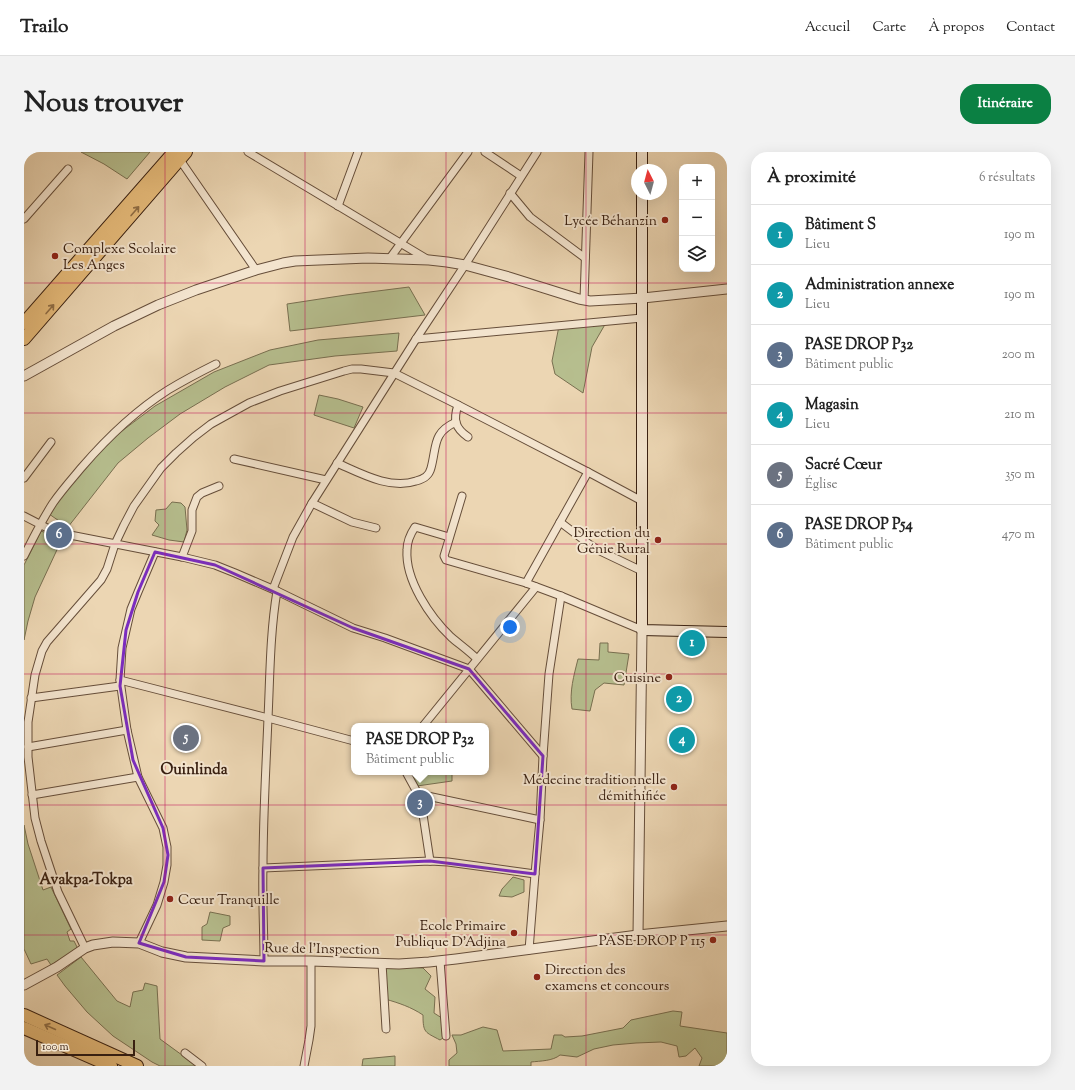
<!DOCTYPE html>
<html lang="fr">
<meta charset="utf-8">
<style>
:root{--surface:#fff;--page:#f2f2f2;--text:#222;--muted:#767676;--line:#e0e0e0;--accent:#0b8043}
body{margin:0;font-family:"Sorts Mill Goudy",serif;background:var(--page);color:var(--text)}
.controls{position:absolute;right:12px;top:12px;display:grid;overflow:hidden;border-radius:8px;box-shadow:0 4px 16px #0002}
.controls button{width:36px;height:36px;display:grid;place-items:center;padding:0;border:0;border-bottom:1px solid var(--line);background:var(--surface);color:var(--text);font:20px sans-serif}
.compass{position:absolute;left:607px;top:12px;width:36px;height:36px;border-radius:50%;background:var(--surface);box-shadow:0 4px 16px #0002;rotate:354deg}
.scale{position:absolute;left:12px;bottom:10px;width:99px;box-sizing:border-box;padding-left:4px;border:2px solid #392011;border-top:0;font-size:11px;line-height:14px;white-space:nowrap;color:#392011;-webkit-text-stroke:3px #f3e4ce;paint-order:stroke}
.you{position:absolute;left:486px;top:475px;width:14px;height:14px;margin:-10px;border:3px solid #fff;border-radius:50%;background:#1a73e8;box-shadow:0 0 0 6px #1a73e833}
.badge{display:grid;place-items:center;width:26px;height:26px;border-radius:50%;background:var(--accent);color:#fff;font-size:13px;font-weight:700}
.pin{position:absolute;translate:-50% -50%;border:2px solid #fff;box-shadow:0 1px 4px #0006}
.popup{position:absolute;left:327px;top:571px;width:138px;height:52px;box-sizing:border-box;display:grid;place-content:center;border-radius:8px;background:var(--surface);filter:drop-shadow(0 1px 3px #0005);font-size:13px;white-space:nowrap;color:var(--muted)}
.popup b{font-size:15px;color:var(--text)}
.popup::after{content:'';position:absolute;left:50%;top:100%;margin-left:-8px;border:8px solid transparent;border-top-color:var(--surface)}
.list{margin:0;padding:0;list-style:none}
h2{display:flex;justify-content:space-between;align-items:center;height:52px;margin:0;padding:0 16px;font-size:17px}
h2 small{font-size:13px;font-weight:400;color:var(--muted)}
.list li{display:grid;grid-template-columns:26px 1fr auto;gap:12px;align-items:center;box-sizing:border-box;height:60px;padding:0 16px;border-top:1px solid var(--line)}
.list b{display:block;font-size:15px;white-space:nowrap}
.list p{margin:0;font-size:13px;white-space:nowrap;color:var(--muted)}
.list em{font-size:13px;font-style:normal;color:var(--muted)}
.icon{flex:none;width:22px;height:22px;fill:none;stroke:currentColor;stroke-width:2;stroke-linecap:round;stroke-linejoin:round}
.map{position:relative;flex:none;width:703px;height:914px;overflow:hidden;border-radius:16px}
header{display:flex;align-items:center;gap:24px;box-sizing:border-box;height:56px;padding:0 20px;background:var(--surface);border-bottom:1px solid var(--line)}
header strong{font-size:19px}
nav{display:flex;gap:22px;margin-inline-start:auto;font-size:14px}
.intro{display:flex;align-items:center;justify-content:space-between;box-sizing:border-box;height:96px;padding:0 24px}
h1{margin:0;font-size:28px}
.button{padding:10px 18px;border-radius:16px;background:var(--accent);color:#fff;font-size:14px;font-weight:700}
main{display:flex;gap:24px;padding:0 24px}
aside{flex:1;background:var(--surface);border-radius:16px;box-shadow:0 4px 16px #0002}
.map>svg:first-child{display:block}
.green{fill:#b6be8e;stroke:#786f50}
.lines{fill:none;stroke-linecap:round;stroke-linejoin:round}
.minor-casing{stroke:#664e3a;stroke-width:9}
.tertiary-casing{stroke:#664e3a;stroke-width:11}
.secondary-casing{stroke:#392011;stroke-width:12}
.trunk-casing{stroke:#392011;stroke-width:14}
.minor{stroke:#f3e4ce;stroke-width:7}
.tertiary{stroke:#f3e4ce;stroke-width:9}
.secondary{stroke:#f3e4ce;stroke-width:10}
.trunk{stroke:#e6bb7a;stroke-width:12}
.oneway{stroke:#906e46}
.marked{fill:none;stroke:#7b2cbf;stroke-width:3;stroke-linejoin:round}
.grid{fill:none;stroke:#c2185b;stroke-width:1;stroke-opacity:0.55}
.poi-dot{fill:#8f2418;stroke:#f3e4ce;stroke-width:1.5}
.labels{text-anchor:middle;stroke-width:4;stroke-linejoin:round;paint-order:stroke}
.poi-label{font-size:14px;fill:#392011;stroke:#f3e4ce;text-anchor:end}
.street-label{font-size:14px;fill:#392011;stroke:#f3e4ce}
.neighbourhood-label{font-size:15px;font-weight:bold;fill:#392011;stroke:#f3e4ce}
</style>
<header>
<strong>Trailo</strong>
<nav><a>Accueil</a><a>Carte</a><a>À propos</a><a>Contact</a></nav>
</header>
<div class="intro"><h1>Nous trouver</h1><a class="button">Itinéraire</a></div>
<main>
<div class="map">
<svg width="703" height="914" viewBox="0 0 703 914">
<rect width="100%" height="100%" fill="#ecd6b3"/>
<filter id="stains"><feTurbulence type="fractalNoise" baseFrequency=".005" numOctaves="4"/><feColorMatrix values="0 0 0 0 .2 0 0 0 0 .09 0 0 0 0 .02 0 0 0 .5 -.17"/></filter>
<radialGradient id="worn" r=".72"><stop offset=".6" stop-color="#630" stop-opacity="0"/><stop offset="1" stop-color="#630" stop-opacity=".3"/></radialGradient>
<!-- green -->
<g class="green">
<polygon points="57,0 126,0 103,27 80,12"/>
<polygon points="385,135 401,163 266,179 263,152 322,143"/>
<polygon points="583,169 568,195 559,241 531,222 528,209 535,174"/>
<polygon points="375,181 373,199 311,204 245,213 201,235 156,262 124,286 94,311 44,375 25,362 35,343 90,285 131,254 190,220 246,198 294,188"/>
<polygon points="295,243 314,247 339,255 330,276 290,263"/>
<polygon points="148,350 157,351 161,355 163,378 160,390 145,388 128,383 135,373 131,369 132,358 142,357"/>
<polygon points="17,379 38,387 11,445 4,469 0,488 0,413"/>
<path d="M576,491H584V500L605,502L600,533L580,531L571,538L566,559L548,557C545,540 550,523 554,507L575,508Z"/>
<polygon points="384,620 428,620 428,629 393,634"/>
<polygon points="0,673 4,692 19,738 27,735 47,777 43,780 46,789 50,789 53,795 51,798 27,813 23,807 7,812 0,797"/>
<polygon points="489,725 500,728 500,740 488,745 475,744 478,737"/>
<polygon points="186,760 206,764 206,773 199,776 196,789 178,788 178,775 183,772"/>
<polygon points="57,805 93,849 106,855 109,840 119,838 121,831 133,834 136,887 173,914 136,914 128,910 89,884 63,860 41,834 33,823"/>
<path d="M365,814L399,816L407,824L401,837L411,845L410,861L421,868L422,884L416,888C401,880 399,881 399,863C387,855 375,851 361,847L359,818Z"/>
<path d="M649,859L658,860L656,874L703,881V914H675L678,906L671,896L662,904L655,905L653,894L637,890L612,891L589,893L570,897L553,905L536,903C529,909 516,909 507,910V914H425V908L433,901L432,892L428,883H437L459,875L473,878L479,899L527,897L530,883H538L541,885L558,884L599,876L607,868Z"/>
<polygon points="371,904 371,914 338,914 339,907"/>
</g>
<g class="lines">
<!-- minor casing -->
<g class="minor-casing">
<g id="minor">
<polyline points="224,0 403,107"/>
<polyline points="461,0 497,24"/>
<polyline points="156,8 232,118"/>
<polyline points="486,41 506,65 561,106"/>
<polyline points="314,54 334,0"/>
<polyline points="0,67 44,17"/>
<polyline points="366,106 444,0"/>
<polyline points="560,148 565,0"/>
<polyline points="392,187 618,166"/>
<path d="M434,253C429,268 431,276 444,285"/>
<polyline points="210,307 302,328"/>
<path d="M313,311C336,321 366,338 392,329C400,327 405,324 407,316C413,294 408,281 432,270"/>
<polyline points="0,326 27,290"/>
<polyline points="438,344 420,404 422,408 502,431 537,444 618,478"/>
<polyline points="288,351 328,370 352,376"/>
<polyline points="0,364 29,379 41,382 158,405 191,413 211,421 253,439 329,476 361,486 445,517 519,604"/>
<polyline points="536,370 565,392 574,398 618,419"/>
<path d="M425,385L391,375C387,381 383,390 383,398C381,428 406,465 427,485C435,492 445,499 453,507"/>
<path d="M0,404C9,386 18,368 29,351C38,338 48,327 58,315C83,286 111,259 144,238C159,229 176,220 192,212"/>
<polyline points="158,405 168,379 168,358 173,345 178,341 195,334"/>
<polyline points="502,431 564,320"/>
<polyline points="249,437 269,385 288,351 392,187 441,113 513,0"/>
<polyline points="96,528 244,566 330,589"/>
<polyline points="7,546 96,534"/>
<polyline points="399,574 512,435"/>
<polyline points="4,595 103,578"/>
<polyline points="382,620 394,642 398,656 406,709"/>
<polyline points="394,642 516,668"/>
<polyline points="8,643 114,625"/>
<polyline points="239,716 406,709 424,710 511,722"/>
<polyline points="115,791 133,753 140,730 143,713 143,695 139,676 114,625 103,578 96,528 98,496 107,457 114,440 131,400"/>
<polyline points="61,796 34,740 17,689 11,666 4,605 4,570 11,523 18,499 23,490 77,428 83,417 91,392 100,373 110,354 137,316 152,301 170,285 187,272 225,251 256,239 320,219 328,217 337,217 370,221 434,253 564,320 618,349"/>
<polyline points="505,798 511,722 516,668 519,604 525,522 537,444"/>
<path d="M240,809C240,778 238,746 239,715C239,665 242,616 244,566C246,524 246,481 253,439"/>
<polyline points="416,809 422,884"/>
<polyline points="358,811 362,877"/>
<polyline points="161,901 178,914"/>
<polyline points="280,914 285,888 287,874 287,809"/>
</g>
</g>
<!-- tertiary casing -->
<g class="tertiary-casing">
<g id="tertiary">
<polyline points="0,224 90,174 134,153 172,138 232,118 259,111 271,109 344,106 405,108 423,110 441,113 485,125 555,147 566,149 619,146 703,137"/>
<polyline points="614,783 618,478"/>
<polyline points="0,833 33,815 61,796 69,793 89,790 115,791 138,800 162,805 240,809 287,809 375,812 405,810 432,807 614,783 703,774"/>
</g>
</g>
<!-- secondary casing -->
<g class="secondary-casing">
<g id="secondary">
<polyline points="618,0 618,18"/>
<polyline points="618,42 618,478 703,480"/>
</g>
</g>
<!-- trunk casing -->
<g class="trunk-casing">
<g id="trunk">
<polyline points="0,171 150,0"/>
<polyline points="0,187 162,0"/>
<polyline points="0,863 113,914"/>
<polyline points="0,876 87,914"/>
</g>
</g>
<!-- minor -->
<use href="#minor" class="minor"/>
<!-- tertiary -->
<use href="#tertiary" class="tertiary"/>
<!-- secondary -->
<use href="#secondary" class="secondary"/>
<!-- trunk -->
<use href="#trunk" class="trunk"/>
</g>
<!-- one-way arrows -->
<defs><path id="oneway-shaft" d="M-6 0H5M1.5-3L5.5 0L1.5 3" fill="none" stroke-width="1.6" stroke-linecap="round" stroke-linejoin="round"/></defs>
<g class="oneway">
<use href="#oneway-shaft" transform="translate(111 59) rotate(-49)"/>
<use href="#oneway-shaft" transform="translate(26 157) rotate(-49)"/>
<use href="#oneway-shaft" transform="translate(26 875) rotate(-156)"/>
</g>
<!-- marked area -->
<path class="marked" d="M131,400L191,413L329,476L445,517L519,604L511,722L406,709L239,716L240,809L162,805L115,791L140,730L144,703L139,676L109,608L96,534L102,478L114,440Z"/>
<!-- grid -->
<path class="grid" d="M141,0V914M281,0V914M422,0V914M562,0V914M0,131H703M0,261H703M0,392H703M0,522H703M0,653H703M0,783H703"/>
<!-- markers -->
<g class="poi-dot">
<circle cx="641" cy="68" r="4"/>
<circle cx="31" cy="104" r="4"/>
<circle cx="634" cy="388" r="4"/>
<circle cx="645" cy="525" r="4"/>
<circle cx="650" cy="635" r="4"/>
<circle cx="146" cy="747" r="4"/>
<circle cx="490" cy="781" r="4"/>
<circle cx="689" cy="788" r="4"/>
<circle cx="513" cy="825" r="4"/>
</g>
<g class="labels">
<!-- poi labels -->
<g class="poi-label">
<text x="633" y="73">Lycée Béhanzin</text>
<text x="39" y="101" text-anchor="start">Complexe Scolaire<tspan x="39" dy="16">Les Anges</tspan></text>
<text x="626" y="385">Direction du<tspan x="626" dy="16">Génie Rural</tspan></text>
<text x="637" y="530">Cuisine</text>
<text x="642" y="632">Médecine traditionnelle<tspan x="642" dy="16">démithifiée</tspan></text>
<text x="154" y="752" text-anchor="start">Cœur Tranquille</text>
<text x="482" y="778">Ecole Primaire<tspan x="482" dy="16">Publique D'Adjina</tspan></text>
<text x="681" y="793">PASE DROP P 115</text>
<text x="521" y="822" text-anchor="start">Direction des<tspan x="521" dy="16">examens et concours</tspan></text>
</g>
<!-- street labels -->
<g class="street-label">
<text transform="translate(298 796) rotate(1)" y="5">Rue de l'Inspection</text>
</g>
<!-- neighbourhood labels -->
<g class="neighbourhood-label">
<text x="170" y="622">Ouinlinda</text>
<text x="62" y="732">Avakpa-Tokpa</text>
</g>
</g>
<rect width="100%" height="100%" filter="url(#stains)"/>
<rect width="100%" height="100%" fill="url(#worn)"/>
</svg>
<div class="controls">
<button>+</button>
<button>−</button>
<button><svg class="icon" aria-label="layers" viewBox="0 0 24 24"><path d="M12 4l9 5-9 5-9-5zM3 14l9 5 9-5"/></svg></button>
</div>
<svg class="compass" viewBox="-18 -18 36 36"><path d="M0-13l5 13h-10z" fill="#e53935"/><path d="M0 13l5-13h-10z" fill="#767676"/></svg>
<div class="scale">100 m</div>
<div class="you"></div>
<div class="pin badge" style="left:668px;top:491px;background:#0f9aa8">1</div>
<div class="pin badge" style="left:655px;top:547px;background:#0f9aa8">2</div>
<div class="pin badge" style="left:396px;top:651px;background:#5c6f8a">3</div>
<div class="popup"><b>PASE DROP P32</b>Bâtiment public</div>
<div class="pin badge" style="left:658px;top:588px;background:#0f9aa8">4</div>
<div class="pin badge" style="left:162px;top:586px;background:#6b7280">5</div>
<div class="pin badge" style="left:35px;top:383px;background:#5c6f8a">6</div>
</div>
<aside>
<h2>À proximité<small>6 résultats</small></h2>
<ul class="list">
<li><span class="badge" style="background:#0f9aa8">1</span><div><b>Bâtiment S</b><p>Lieu</p></div><em>190 m</em></li>
<li><span class="badge" style="background:#0f9aa8">2</span><div><b>Administration annexe</b><p>Lieu</p></div><em>190 m</em></li>
<li><span class="badge" style="background:#5c6f8a">3</span><div><b>PASE DROP P32</b><p>Bâtiment public</p></div><em>200 m</em></li>
<li><span class="badge" style="background:#0f9aa8">4</span><div><b>Magasin</b><p>Lieu</p></div><em>210 m</em></li>
<li><span class="badge" style="background:#6b7280">5</span><div><b>Sacré Cœur</b><p>Église</p></div><em>350 m</em></li>
<li><span class="badge" style="background:#5c6f8a">6</span><div><b>PASE DROP P54</b><p>Bâtiment public</p></div><em>470 m</em></li>
</ul>
</aside>
</main>
